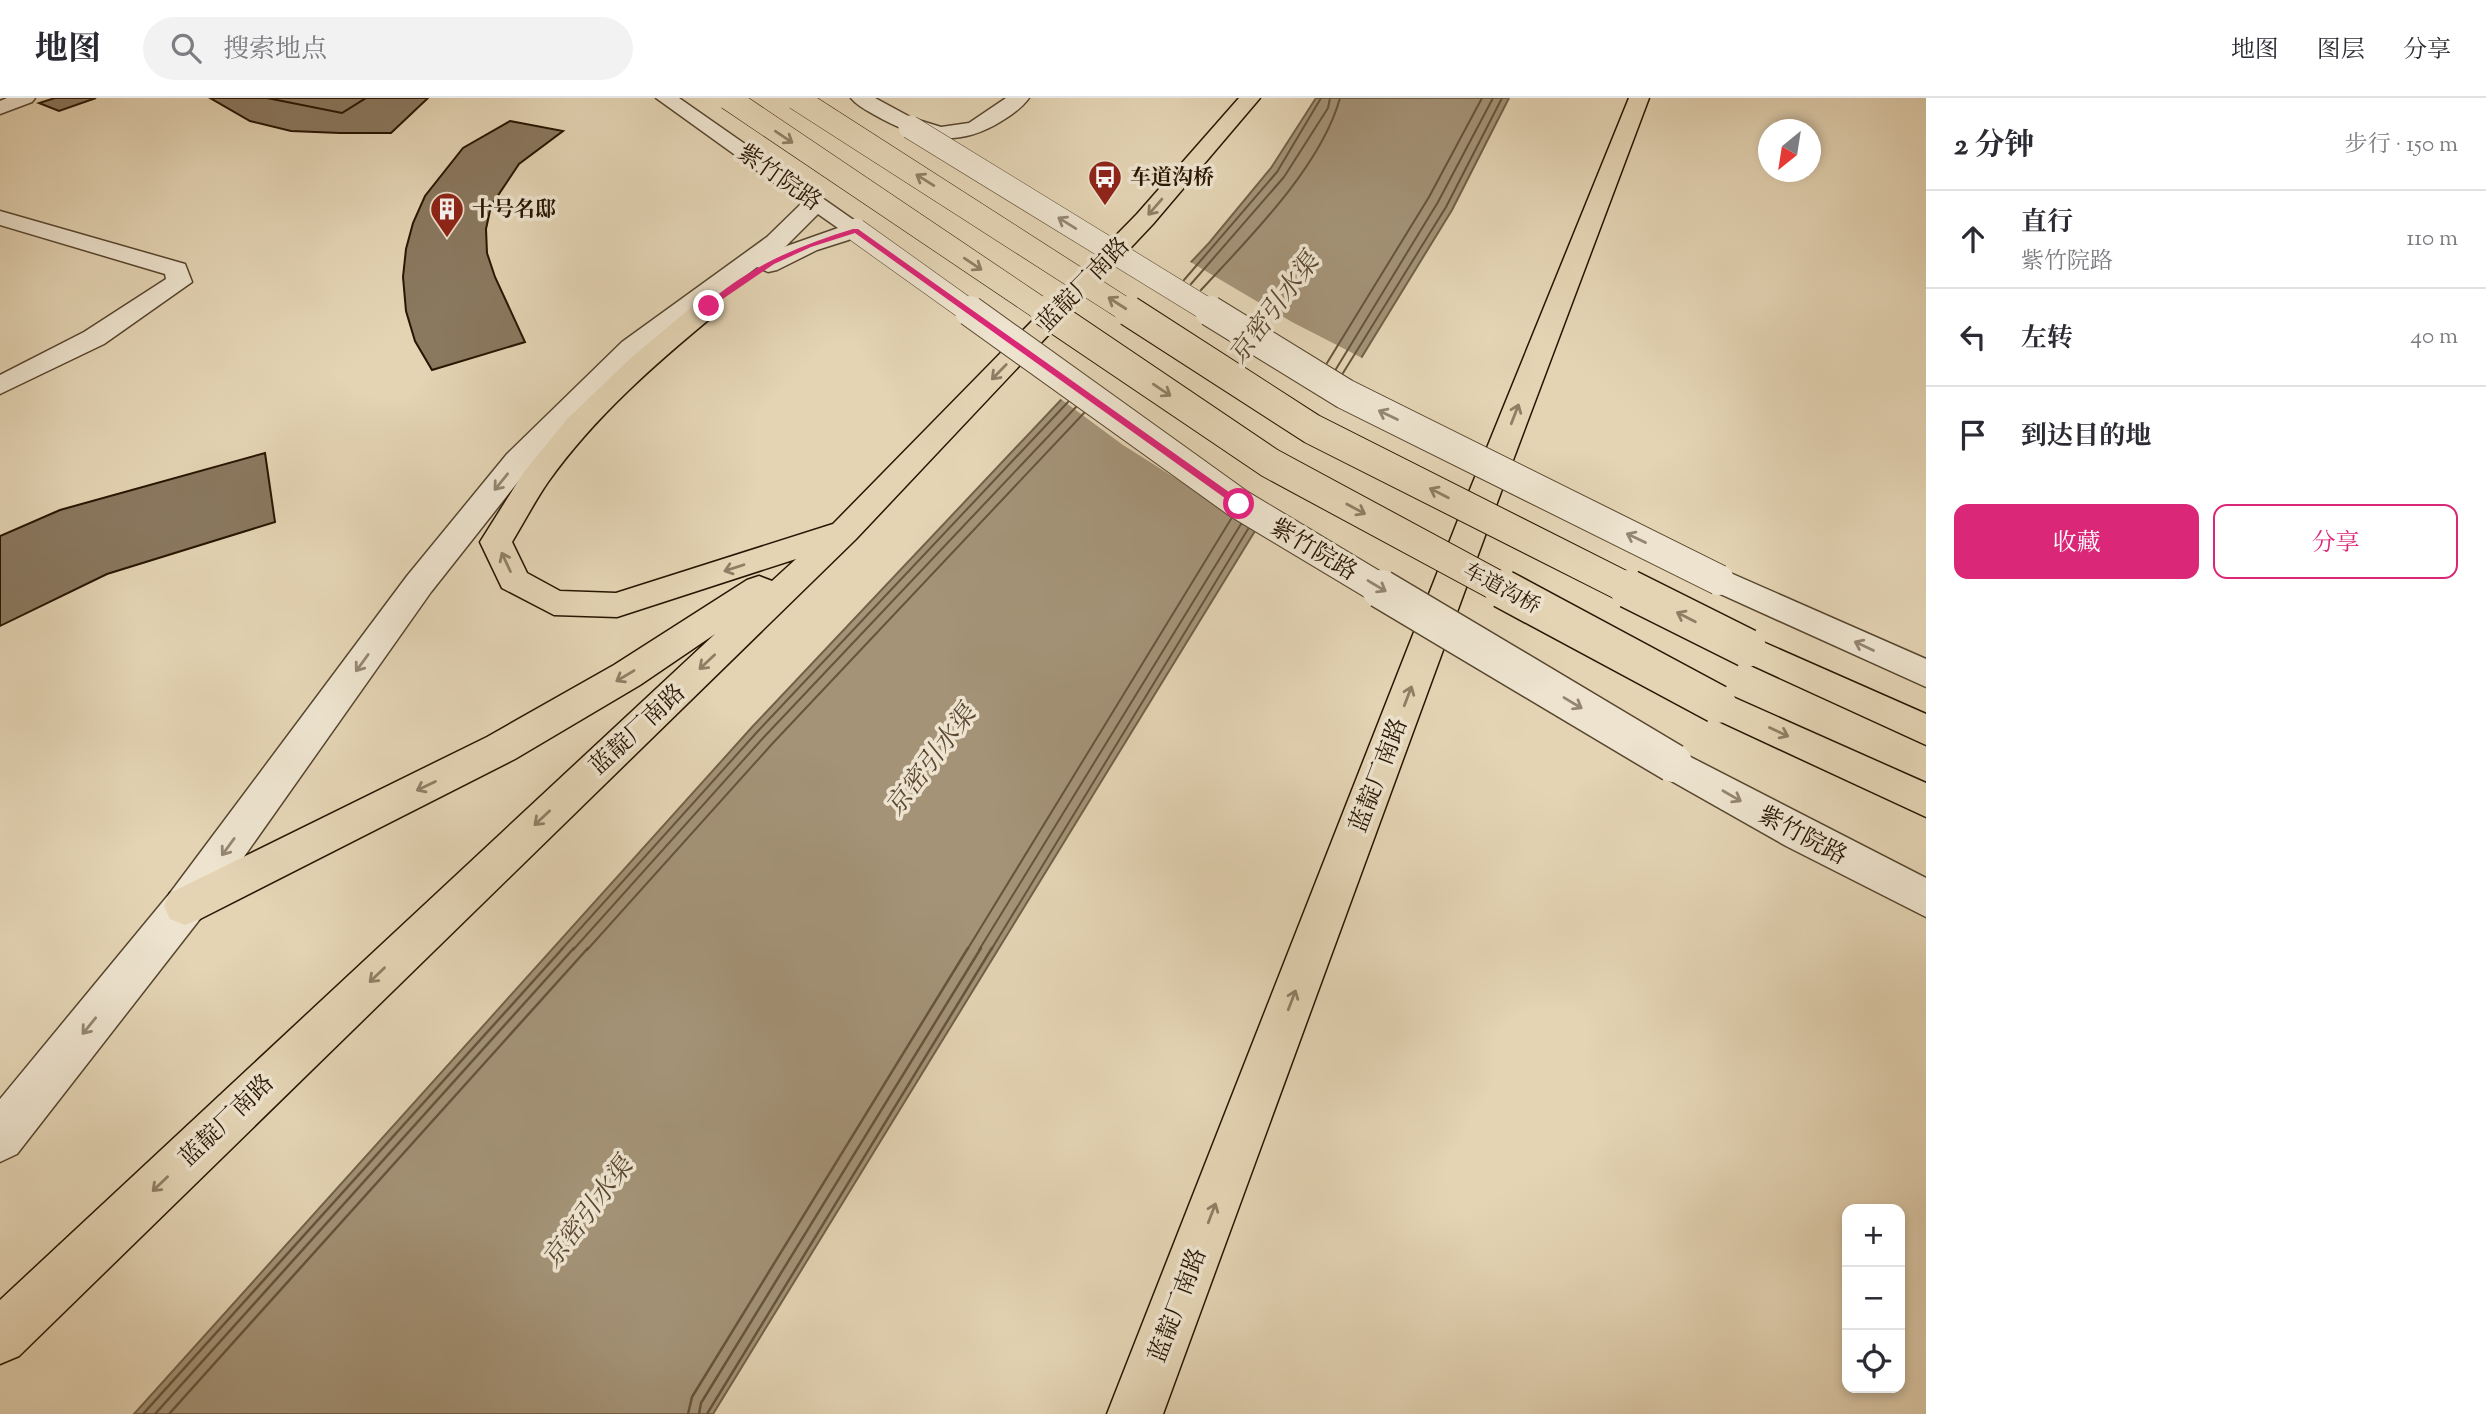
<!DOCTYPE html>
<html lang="zh">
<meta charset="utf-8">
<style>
:root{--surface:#fff;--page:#f2f2f3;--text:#2b2b33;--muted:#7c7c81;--line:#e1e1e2;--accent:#db2777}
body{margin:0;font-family:"Sorts Mill Goudy","Noto Serif SC",serif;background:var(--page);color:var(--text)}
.controls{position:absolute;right:21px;bottom:21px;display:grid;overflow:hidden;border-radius:14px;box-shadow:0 4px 10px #0003}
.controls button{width:63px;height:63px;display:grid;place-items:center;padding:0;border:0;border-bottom:2px solid var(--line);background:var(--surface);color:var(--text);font:35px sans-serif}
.compass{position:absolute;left:1758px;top:21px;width:63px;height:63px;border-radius:50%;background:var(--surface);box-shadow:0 4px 10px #0003;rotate:210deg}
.stop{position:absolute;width:21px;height:21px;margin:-16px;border:5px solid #db2777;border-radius:50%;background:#fff}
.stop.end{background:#db2777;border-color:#fff;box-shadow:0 2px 7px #0008}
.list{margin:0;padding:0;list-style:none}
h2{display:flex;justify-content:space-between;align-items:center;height:91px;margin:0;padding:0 28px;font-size:30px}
h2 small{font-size:23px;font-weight:400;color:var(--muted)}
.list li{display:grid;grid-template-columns:46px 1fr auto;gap:21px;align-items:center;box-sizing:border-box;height:98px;padding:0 28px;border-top:2px solid var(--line)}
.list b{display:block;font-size:26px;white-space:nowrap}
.list p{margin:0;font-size:23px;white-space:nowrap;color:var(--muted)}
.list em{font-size:23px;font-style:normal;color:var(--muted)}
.actions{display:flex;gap:14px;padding:21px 28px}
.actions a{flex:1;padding:16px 0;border:2px solid var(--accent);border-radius:14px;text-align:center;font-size:24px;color:var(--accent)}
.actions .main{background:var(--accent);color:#fff}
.icon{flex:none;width:38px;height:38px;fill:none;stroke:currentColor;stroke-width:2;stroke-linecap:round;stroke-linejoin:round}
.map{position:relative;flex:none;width:1926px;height:1316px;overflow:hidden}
header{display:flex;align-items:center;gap:42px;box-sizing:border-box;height:98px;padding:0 35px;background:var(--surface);border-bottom:2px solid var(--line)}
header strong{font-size:33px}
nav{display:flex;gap:38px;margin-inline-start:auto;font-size:24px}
.search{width:490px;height:63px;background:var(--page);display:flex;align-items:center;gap:18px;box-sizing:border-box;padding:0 24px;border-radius:38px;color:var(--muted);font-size:26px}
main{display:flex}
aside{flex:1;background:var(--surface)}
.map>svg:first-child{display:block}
.water{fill:#a49377;stroke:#726148;stroke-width:2}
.pier{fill:#e4d4b4}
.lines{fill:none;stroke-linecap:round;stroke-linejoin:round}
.shore-far1{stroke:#66543c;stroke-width:2}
.shore{stroke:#66543c;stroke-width:2.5}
.building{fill:#8a785f;stroke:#281502;stroke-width:2}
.minor-casing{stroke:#57452e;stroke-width:3}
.tertiary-casing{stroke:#57452e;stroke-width:3}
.trunk-casing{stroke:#281502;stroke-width:3}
.minor{fill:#ede3ce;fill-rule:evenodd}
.tertiary{fill:#ede3ce;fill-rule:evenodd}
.trunk{fill:#e4d4b4;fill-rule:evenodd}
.tertiary-bridge-far2-casing{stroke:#57452e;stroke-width:24;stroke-linecap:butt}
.tertiary-bridge-far1-casing{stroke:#57452e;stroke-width:32;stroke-linecap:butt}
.tertiary-bridge-casing{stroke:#57452e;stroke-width:41;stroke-linecap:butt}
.trunk-bridge-far2-casing{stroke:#281502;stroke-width:24;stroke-linecap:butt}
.trunk-bridge-far1-casing{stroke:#281502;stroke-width:32;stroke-linecap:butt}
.trunk-bridge-casing{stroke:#281502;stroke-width:41;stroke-linecap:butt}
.tertiary-bridge-far2{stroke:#ede3ce;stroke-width:23}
.tertiary-bridge-far1{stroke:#ede3ce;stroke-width:30}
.tertiary-bridge{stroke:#ede3ce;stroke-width:38}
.trunk-bridge-far2{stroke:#e4d4b4;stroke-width:23}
.trunk-bridge-far1{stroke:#e4d4b4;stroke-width:30}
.trunk-bridge{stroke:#e4d4b4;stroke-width:38}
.oneway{stroke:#8f7e64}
.oneway2{stroke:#948672}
.route{fill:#db2777}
.labels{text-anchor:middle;stroke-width:7;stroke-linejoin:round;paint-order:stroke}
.far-poi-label{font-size:21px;font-weight:bold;fill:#281502;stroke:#ede3ce;text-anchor:start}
.far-street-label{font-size:21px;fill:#281502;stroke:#ede3ce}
.street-label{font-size:24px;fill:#281502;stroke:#ede3ce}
.water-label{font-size:26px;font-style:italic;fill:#5a4731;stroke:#ede3ce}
</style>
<header>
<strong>地图</strong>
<div class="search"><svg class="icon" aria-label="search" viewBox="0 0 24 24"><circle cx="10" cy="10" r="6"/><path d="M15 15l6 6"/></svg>搜索地点</div>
<nav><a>地图</a><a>图层</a><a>分享</a></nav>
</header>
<main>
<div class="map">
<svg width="1926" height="1316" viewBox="0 0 1926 1316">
<rect width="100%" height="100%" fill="#e4d4b4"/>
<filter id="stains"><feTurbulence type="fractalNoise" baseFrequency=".00286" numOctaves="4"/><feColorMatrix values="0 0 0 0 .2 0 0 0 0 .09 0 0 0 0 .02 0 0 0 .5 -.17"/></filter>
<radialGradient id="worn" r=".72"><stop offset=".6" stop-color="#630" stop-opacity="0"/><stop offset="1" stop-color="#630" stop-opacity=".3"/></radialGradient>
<!-- water -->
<polygon class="water" points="1316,0 1509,0 1452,112 713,1316 134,1316 753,628 1209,145 1271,70"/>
<!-- pier -->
<polygon class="pier" points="1187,162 1292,224 1364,261 1259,433 1123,347 1058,299"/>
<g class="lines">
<!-- shore-far1 -->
<g class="shore-far1">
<polyline points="1184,182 1277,74 1321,0"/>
<polyline points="1191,186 1284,79 1328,10 1330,0"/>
<path d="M1201,192C1249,140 1321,69 1340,0"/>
<polyline points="1327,265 1429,99 1482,0"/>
<polyline points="1336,271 1438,104 1493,0"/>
<polyline points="1343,275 1446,109 1502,0"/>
<polyline points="561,852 758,633 1068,304"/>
<polyline points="573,852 764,639 1076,309"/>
<polyline points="587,852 772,646 1084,315"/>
<polyline points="967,852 1231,421"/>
<polyline points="979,852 1241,426"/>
<polyline points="991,852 1248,431"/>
</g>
<!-- shore -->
<g class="shore">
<polyline points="143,1316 563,850"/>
<polyline points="155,1316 574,850"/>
<polyline points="169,1316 588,850"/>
<polyline points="688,1316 692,1299 968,850"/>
<polyline points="699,1316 701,1305 981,850"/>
<polyline points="707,1316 992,850"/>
</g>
</g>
<!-- building -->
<g class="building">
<polygon points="55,0 96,0 59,13 39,5"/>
<polygon points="210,0 428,0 391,35 340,35 291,33 250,23"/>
<polygon points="267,0 366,0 342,15"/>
<polygon points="510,23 563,33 519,66 491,108 486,131 487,155 495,179 525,244 432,272 415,243 406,213 403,179 406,151 413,125 425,98 463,50"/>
<polygon points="265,355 275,424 107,476 0,528 0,438 60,412"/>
</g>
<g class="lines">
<!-- minor casing -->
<g class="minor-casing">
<g id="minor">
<polygon points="7,0 35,0 32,4 0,16 0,3"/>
<polygon points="0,113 185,166 192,184 104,246 0,296 0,277 84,234 166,181 165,176 0,127"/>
</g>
</g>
<!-- tertiary casing -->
<g class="tertiary-casing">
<g id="tertiary">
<path d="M656,0H679L868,132L864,137L817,152L777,172L768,174L757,169L642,256L529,370L431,494L200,821L17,1056L0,1064V1001L170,795L407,478L507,356L622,244L767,139L802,105ZM818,116L838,130L784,149H785Z"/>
<path d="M851,0H875L912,20L941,29L969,25L1006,0H1029C1022,10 1010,18 1000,24C959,49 923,43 882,21C872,15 858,9 851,0Z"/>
<polygon points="1719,470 1926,561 1926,589 1707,490 1702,482 1707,474"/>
<polygon points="1673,650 1926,780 1926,819 1786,748 1659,676 1654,665 1659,654"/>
</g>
</g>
<!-- trunk casing -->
<g class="trunk-casing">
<g id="trunk">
<path d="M1239,0H1260L1153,126L856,441L19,1258L0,1266V1202L715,536L640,587L515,661L200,821L185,827L170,821L164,808L170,795L487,639L614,567L747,482L759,478L772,483L796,461L617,519L554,517L502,490L480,444L524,374L568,320L632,259L700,202H718L722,208L718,214C656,265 595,318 548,384C535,403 524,424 512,444L527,475L560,493L616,495L833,426L1137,116Z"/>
<polygon points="1629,0 1649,0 1501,394 1163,1316 1107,1316 1469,394"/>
<polygon points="1747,537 1926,616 1926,647 1734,559 1729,550 1734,541"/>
<polygon points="1717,592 1926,685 1926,719 1704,616 1698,606 1704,596"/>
</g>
</g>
<!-- minor -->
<use href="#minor" class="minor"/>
<!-- tertiary -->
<use href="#tertiary" class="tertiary"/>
<!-- trunk -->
<use href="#trunk" class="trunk"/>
<!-- tertiary-bridge-far2 casing -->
<g class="tertiary-bridge-far2-casing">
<g id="tertiary-bridge-far2">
<polyline points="910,29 1213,215"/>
<polyline points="856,132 972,215"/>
</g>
</g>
<!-- tertiary-bridge-far1 casing -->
<g class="tertiary-bridge-far1-casing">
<g id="tertiary-bridge-far1">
<polyline points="970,213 1239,406 1384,493"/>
<polyline points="1210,213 1345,296 1719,482"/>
</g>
</g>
<!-- tertiary-bridge casing -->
<g class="tertiary-bridge-casing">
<polyline id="tertiary-bridge" points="1381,491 1673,665"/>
</g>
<!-- trunk-bridge-far2 casing -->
<g class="trunk-bridge-far2-casing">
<g id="trunk-bridge-far2">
<polyline points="728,0 1047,215"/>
<polyline points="796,0 1131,215"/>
</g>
</g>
<!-- trunk-bridge-far1 casing -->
<g class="trunk-bridge-far1-casing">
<g id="trunk-bridge-far1">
<polyline points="1045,213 1270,365 1507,493"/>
<polyline points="1129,213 1312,331 1633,493"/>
</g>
</g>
<!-- trunk-bridge casing -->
<g class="trunk-bridge-casing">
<g id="trunk-bridge">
<polyline points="1503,491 1717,606"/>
<polyline points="1629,491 1747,550"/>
</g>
</g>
<!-- tertiary-bridge-far2 -->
<use href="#tertiary-bridge-far2" class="tertiary-bridge-far2"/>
<!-- tertiary-bridge-far1 -->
<use href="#tertiary-bridge-far1" class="tertiary-bridge-far1"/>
<!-- tertiary-bridge -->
<use href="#tertiary-bridge" class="tertiary-bridge"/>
<!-- trunk-bridge-far2 -->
<use href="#trunk-bridge-far2" class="trunk-bridge-far2"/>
<!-- trunk-bridge-far1 -->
<use href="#trunk-bridge-far1" class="trunk-bridge-far1"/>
<!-- trunk-bridge -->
<use href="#trunk-bridge" class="trunk-bridge"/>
</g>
<!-- one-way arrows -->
<defs><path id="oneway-shaft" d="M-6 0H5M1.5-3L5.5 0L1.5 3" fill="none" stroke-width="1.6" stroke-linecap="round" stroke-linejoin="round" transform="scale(1.75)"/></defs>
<g class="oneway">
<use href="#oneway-shaft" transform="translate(784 39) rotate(34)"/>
<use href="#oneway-shaft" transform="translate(925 82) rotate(-148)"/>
<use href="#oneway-shaft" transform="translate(1155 109) rotate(131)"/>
<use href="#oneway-shaft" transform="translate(973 166) rotate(34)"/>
<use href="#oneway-shaft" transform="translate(1117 205) rotate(-147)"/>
<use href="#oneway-shaft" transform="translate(999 274) rotate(134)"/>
<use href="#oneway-shaft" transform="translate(1162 292) rotate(34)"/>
<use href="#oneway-shaft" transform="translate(1515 316) rotate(-69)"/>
<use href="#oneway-shaft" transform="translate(1439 395) rotate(-153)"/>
<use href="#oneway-shaft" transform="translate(1356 411) rotate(28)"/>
<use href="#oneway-shaft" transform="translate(506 464) rotate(-115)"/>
<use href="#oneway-shaft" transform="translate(734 470) rotate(162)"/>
<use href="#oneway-shaft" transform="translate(1686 519) rotate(-153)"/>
<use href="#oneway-shaft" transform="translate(707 564) rotate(137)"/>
<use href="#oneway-shaft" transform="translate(625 578) rotate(149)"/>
<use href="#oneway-shaft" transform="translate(1408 598) rotate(-69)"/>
<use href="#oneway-shaft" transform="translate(1779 634) rotate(25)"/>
<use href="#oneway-shaft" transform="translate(426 688) rotate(154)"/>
<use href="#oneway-shaft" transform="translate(542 720) rotate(137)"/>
<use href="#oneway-shaft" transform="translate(377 877) rotate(136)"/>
<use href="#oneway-shaft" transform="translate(1292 902) rotate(-69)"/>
<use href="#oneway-shaft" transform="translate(160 1086) rotate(136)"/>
<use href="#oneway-shaft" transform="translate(1212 1115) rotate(-69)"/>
</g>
<g class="oneway2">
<use href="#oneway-shaft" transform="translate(1067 125) rotate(-148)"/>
<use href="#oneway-shaft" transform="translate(1388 317) rotate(-154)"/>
<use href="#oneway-shaft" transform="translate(501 384) rotate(129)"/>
<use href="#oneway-shaft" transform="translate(1636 440) rotate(-154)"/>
<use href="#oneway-shaft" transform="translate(1377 488) rotate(31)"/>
<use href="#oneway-shaft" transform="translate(1864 548) rotate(-155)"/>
<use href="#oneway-shaft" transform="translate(362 565) rotate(126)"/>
<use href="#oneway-shaft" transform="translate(1573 605) rotate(31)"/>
<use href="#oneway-shaft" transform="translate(1732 698) rotate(30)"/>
<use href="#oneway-shaft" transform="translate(228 749) rotate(126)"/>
<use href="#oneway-shaft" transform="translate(89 928) rotate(129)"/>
</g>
<!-- route -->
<path class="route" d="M853,131H858L1243,404V408H1236L855,135L811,149L774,166L711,209L705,208C747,169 800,147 853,131Z"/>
<!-- icons -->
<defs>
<g id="bus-pin" transform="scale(1.75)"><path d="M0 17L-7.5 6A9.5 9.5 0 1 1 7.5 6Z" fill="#8f2418" stroke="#ede3ce"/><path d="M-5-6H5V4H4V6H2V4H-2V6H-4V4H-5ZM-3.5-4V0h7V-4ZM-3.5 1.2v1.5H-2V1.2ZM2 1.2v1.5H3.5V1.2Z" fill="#fff"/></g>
<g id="building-pin" transform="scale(1.75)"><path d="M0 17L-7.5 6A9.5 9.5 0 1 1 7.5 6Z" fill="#8f2418" stroke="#ede3ce"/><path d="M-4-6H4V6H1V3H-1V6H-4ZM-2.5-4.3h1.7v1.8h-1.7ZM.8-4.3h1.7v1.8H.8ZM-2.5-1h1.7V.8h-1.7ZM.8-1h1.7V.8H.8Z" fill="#fff"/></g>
</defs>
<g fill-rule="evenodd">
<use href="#bus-pin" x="1105" y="79"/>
<use href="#building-pin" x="447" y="111"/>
</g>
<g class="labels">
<!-- far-poi labels -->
<g class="far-poi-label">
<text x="1130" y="86">车道沟桥</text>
<text x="472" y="118">十号名邸</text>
</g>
<!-- far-street labels -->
<g class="far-street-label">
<text transform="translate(1502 490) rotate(28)" y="7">车道沟桥</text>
</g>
<!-- street labels -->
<g class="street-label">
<text transform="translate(780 79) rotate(35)" y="8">紫竹院路</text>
<text transform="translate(1083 186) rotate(-46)" y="8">蓝靛厂南路</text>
<text transform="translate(1314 451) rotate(31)" y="8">紫竹院路</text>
<text transform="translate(637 631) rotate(-43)" y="8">蓝靛厂南路</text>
<text transform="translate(1378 677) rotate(-69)" y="8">蓝靛厂南路</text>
<text transform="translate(1803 737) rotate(28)" y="8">紫竹院路</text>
<text transform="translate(226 1022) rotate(-44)" y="8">蓝靛厂南路</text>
<text transform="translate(1177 1207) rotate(-69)" y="8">蓝靛厂南路</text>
</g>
<!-- water labels -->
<g class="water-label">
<text transform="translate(1273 210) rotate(-53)" y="9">京密引水渠</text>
<text transform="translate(930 662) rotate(-53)" y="9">京密引水渠</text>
<text transform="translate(587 1114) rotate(-53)" y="9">京密引水渠</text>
</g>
</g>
<rect width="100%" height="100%" filter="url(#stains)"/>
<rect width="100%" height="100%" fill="url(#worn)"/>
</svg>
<div class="controls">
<button>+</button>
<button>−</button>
<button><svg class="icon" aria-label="locate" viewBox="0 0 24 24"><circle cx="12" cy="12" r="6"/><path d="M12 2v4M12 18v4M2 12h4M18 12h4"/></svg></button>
</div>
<svg class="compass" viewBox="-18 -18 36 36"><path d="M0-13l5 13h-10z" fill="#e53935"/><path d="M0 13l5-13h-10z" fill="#7c7c81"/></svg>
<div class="stop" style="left:1239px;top:406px"></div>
<div class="stop end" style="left:709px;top:208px"></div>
</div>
<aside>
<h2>2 分钟<small>步行 · 150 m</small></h2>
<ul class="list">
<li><svg class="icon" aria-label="ahead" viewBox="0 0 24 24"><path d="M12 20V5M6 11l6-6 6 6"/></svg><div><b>直行</b><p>紫竹院路</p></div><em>110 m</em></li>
<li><svg class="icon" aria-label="left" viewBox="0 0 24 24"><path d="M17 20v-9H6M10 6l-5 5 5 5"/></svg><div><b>左转</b></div><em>40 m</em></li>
<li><svg class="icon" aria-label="arrive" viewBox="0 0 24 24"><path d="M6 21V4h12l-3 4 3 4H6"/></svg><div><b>到达目的地</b></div></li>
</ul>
<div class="actions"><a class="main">收藏</a><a>分享</a></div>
</aside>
</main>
